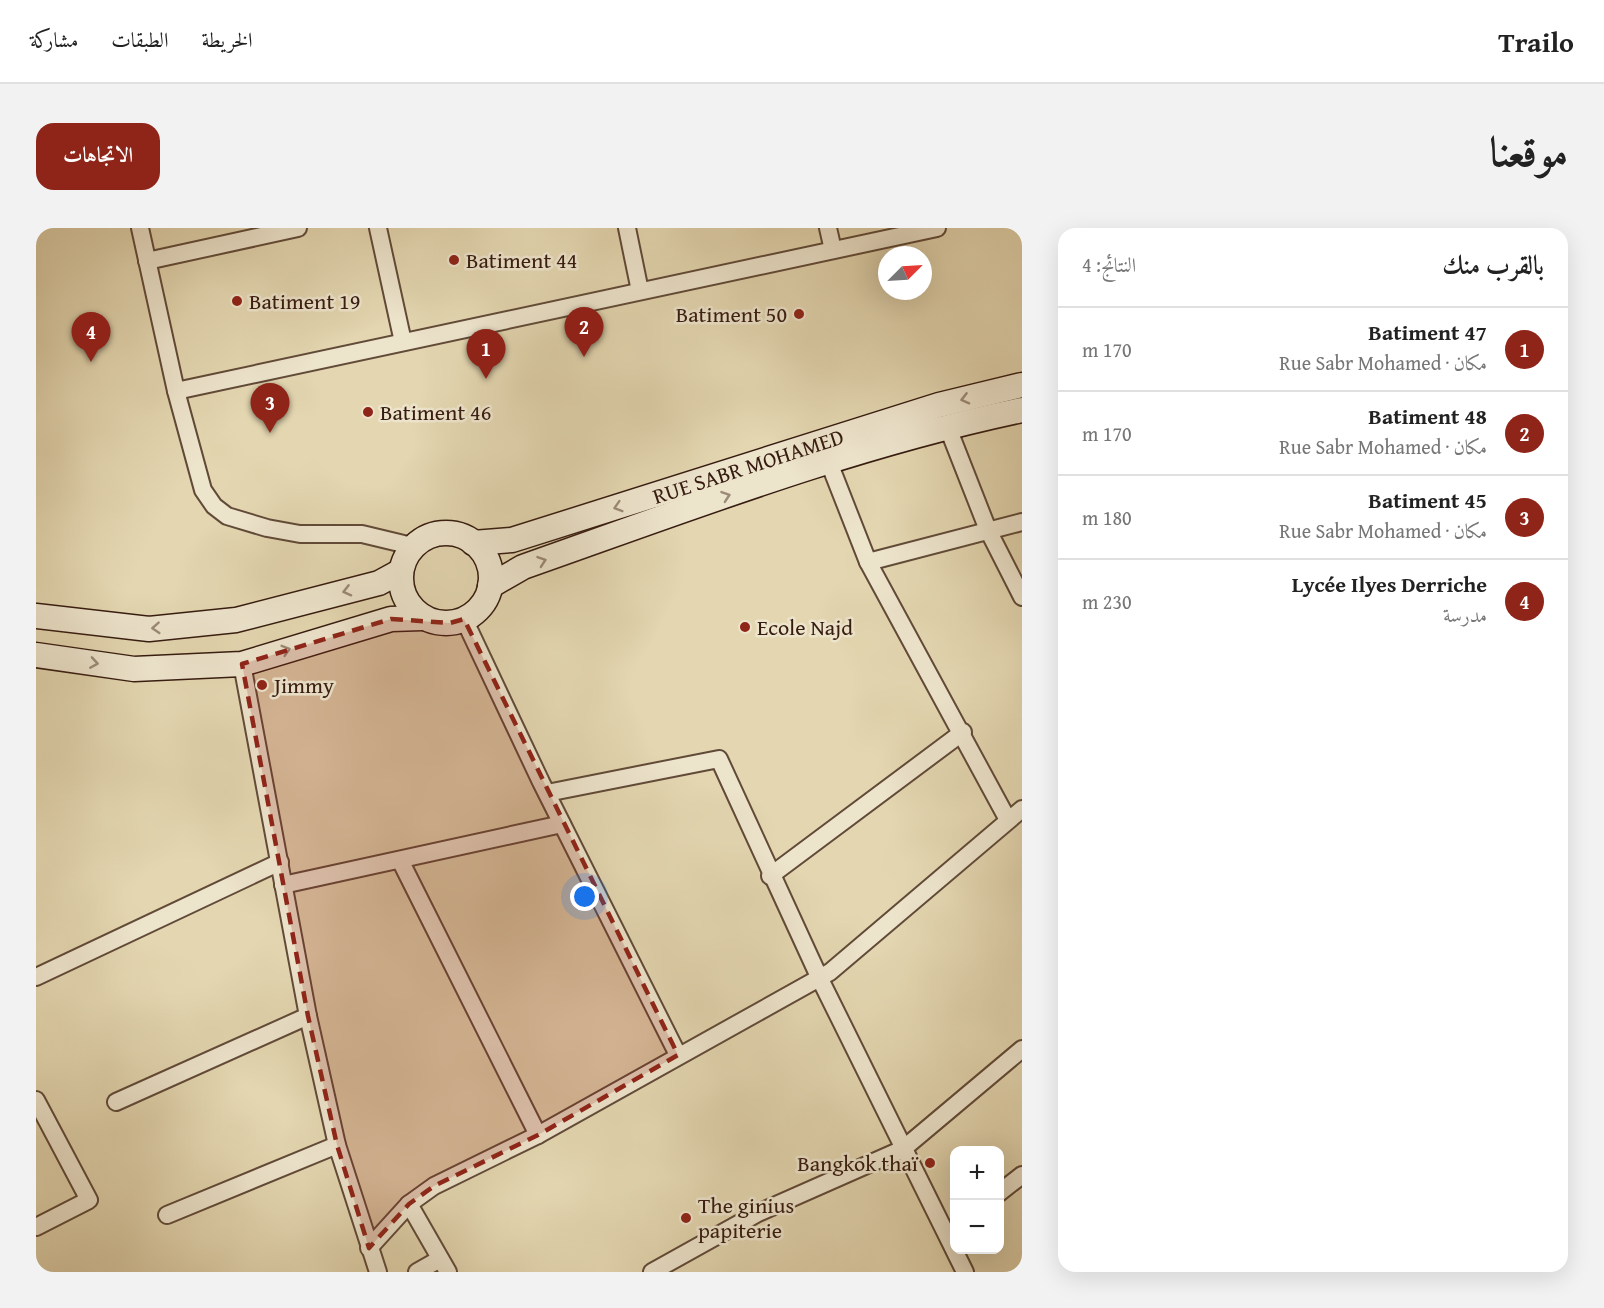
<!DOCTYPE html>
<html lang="ar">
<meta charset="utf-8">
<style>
:root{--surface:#fff;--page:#f2f2f2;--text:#222;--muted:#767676;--line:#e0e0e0;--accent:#8f2418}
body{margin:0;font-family:"Gentium Book Plus",Amiri,serif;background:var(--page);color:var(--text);direction:rtl}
.controls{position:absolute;right:18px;bottom:18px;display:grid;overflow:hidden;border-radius:12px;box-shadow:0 6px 24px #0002}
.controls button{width:54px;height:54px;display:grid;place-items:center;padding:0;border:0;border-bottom:2px solid var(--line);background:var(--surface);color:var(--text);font:30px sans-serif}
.compass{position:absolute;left:842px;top:18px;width:54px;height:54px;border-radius:50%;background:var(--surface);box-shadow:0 6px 24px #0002;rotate:66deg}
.you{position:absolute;left:549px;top:669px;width:21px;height:21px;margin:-15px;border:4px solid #fff;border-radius:50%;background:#1a73e8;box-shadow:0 0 0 9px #1a73e833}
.badge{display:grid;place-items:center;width:39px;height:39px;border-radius:50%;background:var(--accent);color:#fff;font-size:20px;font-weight:700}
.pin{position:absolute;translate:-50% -50px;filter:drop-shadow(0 2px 3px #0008)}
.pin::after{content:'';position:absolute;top:32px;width:21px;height:18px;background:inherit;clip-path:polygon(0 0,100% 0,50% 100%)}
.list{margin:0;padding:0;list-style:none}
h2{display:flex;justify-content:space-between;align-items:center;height:78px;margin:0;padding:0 24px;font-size:26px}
h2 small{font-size:20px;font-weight:400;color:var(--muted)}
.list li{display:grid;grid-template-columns:39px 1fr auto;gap:18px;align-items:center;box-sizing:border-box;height:84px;padding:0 24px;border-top:2px solid var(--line)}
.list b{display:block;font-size:22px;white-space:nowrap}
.list p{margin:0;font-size:20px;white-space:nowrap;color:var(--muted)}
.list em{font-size:20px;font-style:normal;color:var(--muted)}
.map{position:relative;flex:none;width:986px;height:1044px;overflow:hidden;direction:ltr;border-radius:18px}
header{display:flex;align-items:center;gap:36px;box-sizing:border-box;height:84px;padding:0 30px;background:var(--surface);border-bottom:2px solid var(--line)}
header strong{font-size:28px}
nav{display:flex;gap:33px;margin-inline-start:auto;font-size:21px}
.intro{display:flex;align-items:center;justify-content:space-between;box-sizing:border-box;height:144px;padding:0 36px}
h1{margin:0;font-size:42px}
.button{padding:15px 27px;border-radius:18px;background:var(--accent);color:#fff;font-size:21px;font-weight:700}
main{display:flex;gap:36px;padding:0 36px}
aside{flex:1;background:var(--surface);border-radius:18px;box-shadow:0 6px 24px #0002}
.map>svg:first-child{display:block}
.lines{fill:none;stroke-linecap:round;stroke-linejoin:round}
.minor-casing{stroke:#614a38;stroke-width:20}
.secondary-casing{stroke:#361b10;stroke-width:27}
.minor{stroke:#ede4cc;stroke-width:16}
.secondary{stroke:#ede4cc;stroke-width:24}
.oneway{stroke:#9b8a77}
.marked{fill:#8f2418;fill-opacity:0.2;stroke:#8f2418;stroke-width:4.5;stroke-dasharray:12 8;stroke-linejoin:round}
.poi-dot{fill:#8f2418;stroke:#ede4cc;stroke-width:2}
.labels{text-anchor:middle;stroke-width:5;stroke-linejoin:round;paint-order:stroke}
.poi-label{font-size:22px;fill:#361b10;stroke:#ede4cc;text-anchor:start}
.street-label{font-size:22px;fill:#361b10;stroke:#ede4cc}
</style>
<header>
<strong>Trailo</strong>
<nav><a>الخريطة</a><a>الطبقات</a><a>مشاركة</a></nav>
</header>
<div class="intro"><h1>موقعنا</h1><a class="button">الاتجاهات</a></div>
<main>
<aside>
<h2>بالقرب منك<small>النتائج: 4</small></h2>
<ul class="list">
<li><span class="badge">1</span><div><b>Batiment 47</b><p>مكان · Rue Sabr Mohamed</p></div><em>170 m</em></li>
<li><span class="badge">2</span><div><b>Batiment 48</b><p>مكان · Rue Sabr Mohamed</p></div><em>170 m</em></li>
<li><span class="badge">3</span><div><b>Batiment 45</b><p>مكان · Rue Sabr Mohamed</p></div><em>180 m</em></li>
<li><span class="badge">4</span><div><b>Lycée Ilyes Derriche</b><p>مدرسة</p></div><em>230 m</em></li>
</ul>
</aside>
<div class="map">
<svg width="986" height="1044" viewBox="0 0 986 1044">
<rect width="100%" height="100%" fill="#e3d6b0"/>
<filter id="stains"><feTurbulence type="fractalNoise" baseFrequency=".00333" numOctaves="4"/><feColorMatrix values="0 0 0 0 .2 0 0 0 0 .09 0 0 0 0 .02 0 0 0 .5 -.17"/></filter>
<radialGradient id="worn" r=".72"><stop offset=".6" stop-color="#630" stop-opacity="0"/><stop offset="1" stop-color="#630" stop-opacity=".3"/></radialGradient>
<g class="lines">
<!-- minor casing -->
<g class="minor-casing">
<g id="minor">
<polyline points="104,0 140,163 167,262 178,278 191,288 231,300 264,306 326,306 376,318"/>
<polyline points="342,0 367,114"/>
<polyline points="591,0 604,63"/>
<polyline points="792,0 797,22"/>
<polyline points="111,33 262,0"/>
<polyline points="140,163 901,0"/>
<polyline points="912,200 952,302 986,369"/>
<polyline points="792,232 832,334 972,592"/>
<polyline points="832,334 986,294"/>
<polyline points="428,391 505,554 642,827"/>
<polyline points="206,436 272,788 301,917 342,1044"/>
<polyline points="511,565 683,531 784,751 929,1044"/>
<polyline points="364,632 502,907"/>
<polyline points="734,648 927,504"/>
<polyline points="247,657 526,596"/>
<polyline points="0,749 244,634"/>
<polyline points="0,872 53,972 0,999"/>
<polyline points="80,874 272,788"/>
<polyline points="963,965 986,947"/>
<polyline points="373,976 412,1044"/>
<polyline points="131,987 301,917"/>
<polyline points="333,1020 373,976 398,958 502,907 794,744 986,581"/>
<polyline points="381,1044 404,1031"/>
<polyline points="616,1044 722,985 867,921 986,821"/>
</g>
</g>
<!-- secondary casing -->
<g class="secondary-casing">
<g id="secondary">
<circle cx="410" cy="350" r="45"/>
<polyline points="437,315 476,312 903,177 986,157"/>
<path d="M454,358L487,339C652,281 815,218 986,182"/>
<polyline points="0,388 113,401 200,392 343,355 365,343"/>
<polyline points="0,427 98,441 206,436 355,391 386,390"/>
</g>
</g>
<!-- minor -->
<use href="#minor" class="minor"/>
<!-- secondary -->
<use href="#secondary" class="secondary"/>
</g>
<!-- one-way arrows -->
<defs><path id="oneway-chevron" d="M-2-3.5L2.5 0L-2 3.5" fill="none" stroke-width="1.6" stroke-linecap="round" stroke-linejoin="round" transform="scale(1.5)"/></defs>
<g class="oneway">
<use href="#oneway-chevron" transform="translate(929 171) rotate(166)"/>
<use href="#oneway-chevron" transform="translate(690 268) rotate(-19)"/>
<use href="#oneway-chevron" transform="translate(582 279) rotate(163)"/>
<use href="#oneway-chevron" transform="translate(506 333) rotate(-19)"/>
<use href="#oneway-chevron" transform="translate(311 363) rotate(166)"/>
<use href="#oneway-chevron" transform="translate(120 400) rotate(176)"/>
<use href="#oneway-chevron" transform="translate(250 422) rotate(-17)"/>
<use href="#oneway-chevron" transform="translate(58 435) rotate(9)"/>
</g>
<!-- marked area -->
<path class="marked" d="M355,391L414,395L428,391L642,827L502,907L398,958L373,976L333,1020L301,917L272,788L206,436Z"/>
<!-- markers -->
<g class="poi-dot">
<circle cx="418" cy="32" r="6"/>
<circle cx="201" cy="73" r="6"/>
<circle cx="763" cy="86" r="6"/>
<circle cx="332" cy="184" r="6"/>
<circle cx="709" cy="399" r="6"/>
<circle cx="226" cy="457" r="6"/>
<circle cx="894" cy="935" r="6"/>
<circle cx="650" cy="990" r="6"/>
</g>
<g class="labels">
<!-- poi labels -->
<g class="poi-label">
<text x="430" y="40">Batiment 44</text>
<text x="213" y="81">Batiment 19</text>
<text x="751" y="94" text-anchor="end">Batiment 50</text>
<text x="344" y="192">Batiment 46</text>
<text x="721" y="407">Ecole Najd</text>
<text x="238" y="465">Jimmy</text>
<text x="882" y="943" text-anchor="end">Bangkok thaï</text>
<text x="662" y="985">The ginius<tspan x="662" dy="25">papiterie</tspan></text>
</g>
<!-- street labels -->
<g class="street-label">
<text transform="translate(712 238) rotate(-18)" y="8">RUE SABR MOHAMED</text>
</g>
</g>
<rect width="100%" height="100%" filter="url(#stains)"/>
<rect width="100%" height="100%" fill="url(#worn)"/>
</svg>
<div class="controls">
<button>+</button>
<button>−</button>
</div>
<svg class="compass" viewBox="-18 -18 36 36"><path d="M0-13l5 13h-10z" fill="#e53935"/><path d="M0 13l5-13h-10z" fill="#767676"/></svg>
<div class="you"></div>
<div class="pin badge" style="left:450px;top:151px">1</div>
<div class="pin badge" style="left:548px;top:129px">2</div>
<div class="pin badge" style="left:234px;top:205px">3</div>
<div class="pin badge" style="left:55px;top:134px">4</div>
</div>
</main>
